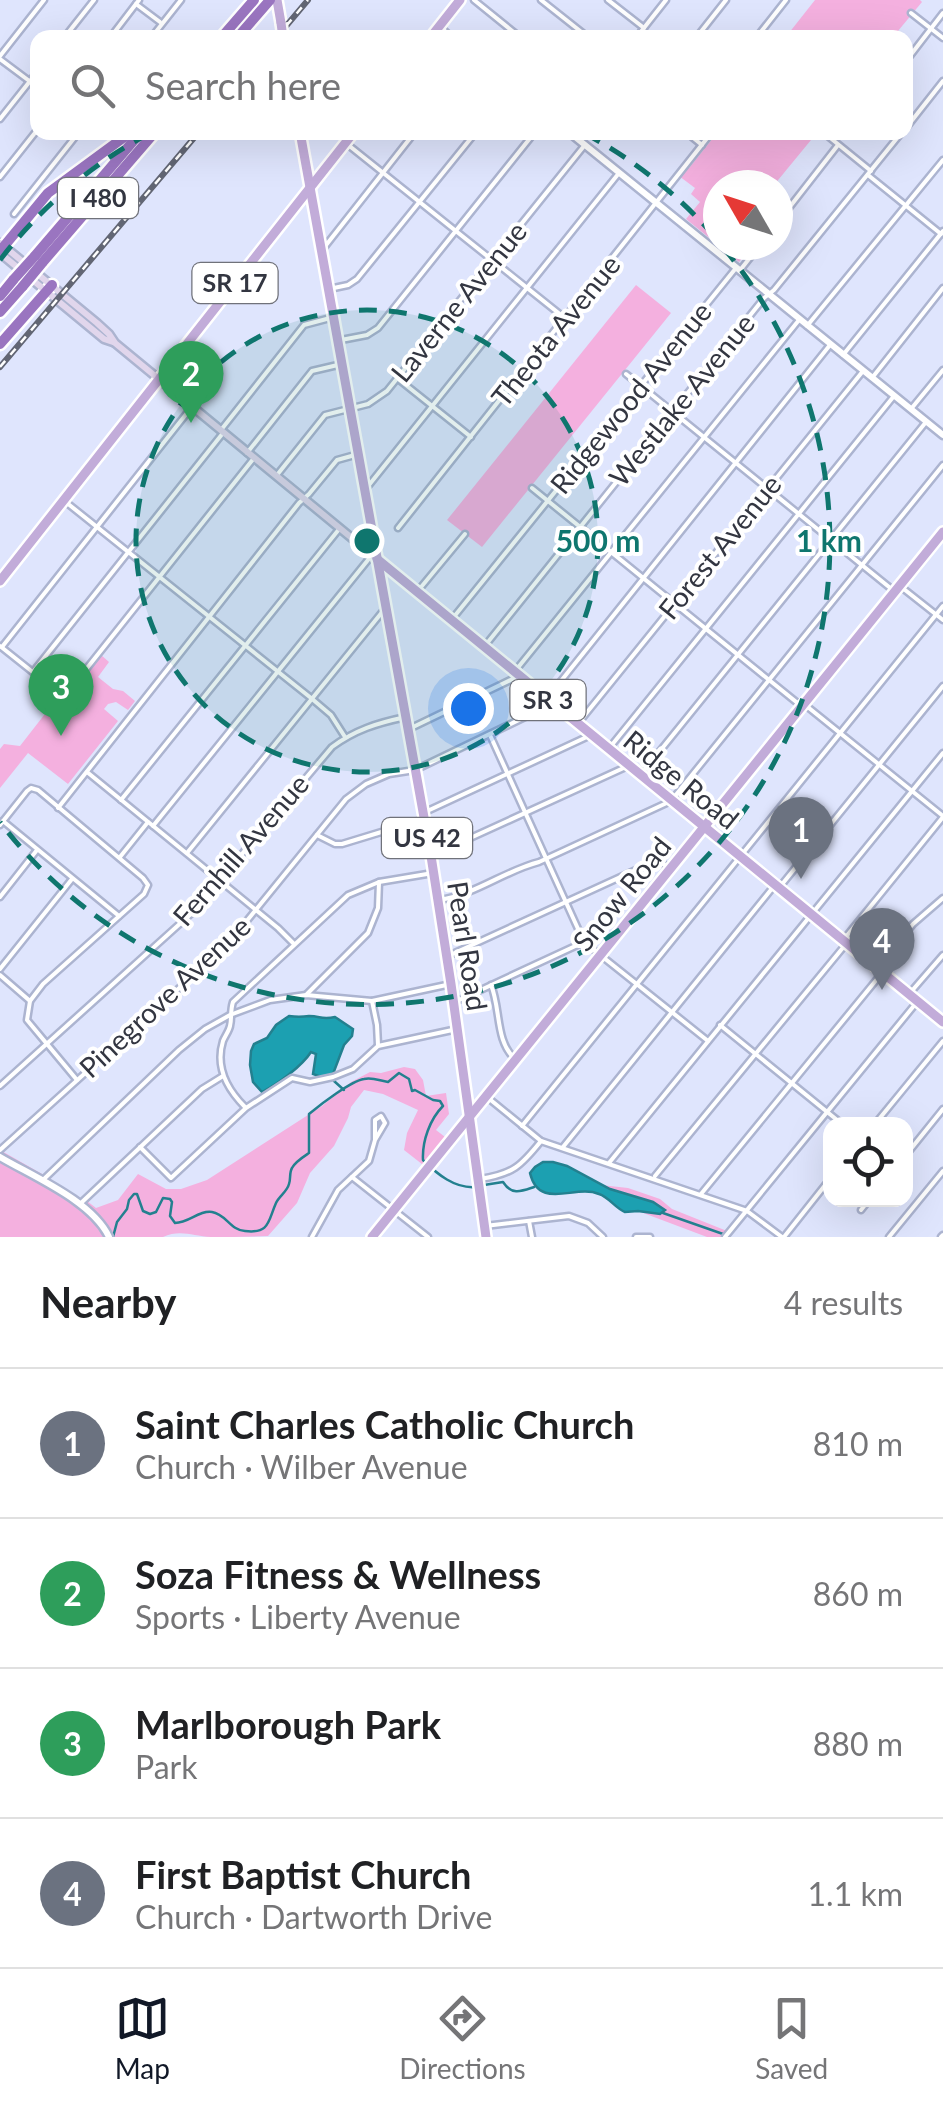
<!DOCTYPE html>
<meta charset="utf-8">
<style>
:root{--surface:#fff;--page:#f6f6f6;--text:#202124;--muted:#757577;--line:#e0e0e0;--accent:#111827}
body{margin:0;font-family:Lato,sans-serif;background:var(--page);color:var(--text)}
.controls{position:absolute;right:30px;bottom:30px;display:grid;overflow:hidden;border-radius:20px;box-shadow:0 10px 40px #0002}
.controls button{width:90px;height:90px;display:grid;place-items:center;padding:0;border:0;border-bottom:2px solid var(--line);background:var(--surface);color:var(--text);font:50px sans-serif}
.compass{position:absolute;left:703px;top:170px;width:90px;height:90px;border-radius:50%;background:var(--surface);box-shadow:0 10px 40px #0002;rotate:309deg}
.you{position:absolute;left:468px;top:708px;width:35px;height:35px;margin:-25px;border:8px solid #fff;border-radius:50%;background:#1a73e8;box-shadow:0 0 0 15px #1a73e833}
.badge{display:grid;place-items:center;width:65px;height:65px;border-radius:50%;background:var(--accent);color:#fff;font-size:32px;font-weight:700}
.pin{position:absolute;translate:-50% -82px;filter:drop-shadow(0 2px 5px #0008)}
.pin::after{content:'';position:absolute;top:52px;width:35px;height:30px;background:inherit;clip-path:polygon(0 0,100% 0,50% 100%)}
.list{margin:0;padding:0;list-style:none}
h2{display:flex;justify-content:space-between;align-items:center;height:130px;margin:0;padding:0 40px;font-size:42px}
h2 small{font-size:32px;font-weight:400;color:var(--muted)}
.list li{display:grid;grid-template-columns:65px 1fr auto;gap:30px;align-items:center;box-sizing:border-box;height:150px;padding:0 40px;border-top:2px solid var(--line)}
.list b{display:block;font-size:38px;white-space:nowrap}
.list p{margin:0;font-size:32px;white-space:nowrap;color:var(--muted)}
.list em{font-size:32px;font-style:normal;color:var(--muted)}
.icon{flex:none;width:55px;height:55px;fill:none;stroke:currentColor;stroke-width:2;stroke-linecap:round;stroke-linejoin:round}
.map{position:relative;flex:none;width:943px;height:1237px;overflow:hidden}
.search{position:absolute;background:var(--surface);box-shadow:0 10px 40px #0002;left:30px;right:30px;top:30px;height:110px;display:flex;align-items:center;gap:25px;box-sizing:border-box;padding:0 35px;border-radius:20px;color:var(--muted);font-size:38px}
.sheet{height:730px;background:var(--surface)}
nav{display:flex;justify-content:space-around;align-items:center;box-sizing:border-box;height:140px;border-top:2px solid var(--line);background:var(--surface);font-size:28px;color:var(--muted)}
nav a{display:grid;justify-items:center;gap:5px}
nav .on{color:var(--accent)}
.map>svg:first-child{display:block}
.green{fill:#f4b0df}
.water{fill:#1ca0b1;stroke:#23808f;stroke-width:2.5}
.lines{fill:none;stroke-linecap:round;stroke-linejoin:round}
.stream{stroke:#23808f;stroke-width:2.5}
.minor-casing{stroke:#acb4d0;stroke-width:9}
.tertiary-casing{stroke:#acb4d0;stroke-width:11}
.secondary-casing{stroke:#acb4d0;stroke-width:11}
.primary-casing{stroke:#fff;stroke-width:14}
.motorway-casing{stroke:#fff;stroke-width:15}
.minor{stroke:#fff;stroke-width:4}
.tertiary{stroke:#fff;stroke-width:6}
.secondary{stroke:#e1d6ec;stroke-width:6}
.primary{stroke:#c2acd9;stroke-width:9}
.motorway{stroke:#9a75c0;stroke-width:10}
.rail-casing{stroke:#626674;stroke-width:6}
.rail{stroke:#fff;stroke-width:2.5;stroke-dasharray:8;stroke-linecap:butt}
.primary-bridge-casing{stroke:#fff;stroke-width:14;stroke-linecap:butt}
.motorway-bridge-casing{stroke:#fff;stroke-width:15;stroke-linecap:butt}
.primary-bridge{stroke:#c2acd9;stroke-width:9}
.motorway-bridge{stroke:#9a75c0;stroke-width:10}
.ring{fill:none;stroke:#0f766e;stroke-width:5;stroke-dasharray:18 12}
.labels{text-anchor:middle;stroke-width:8;stroke-linejoin:round;paint-order:stroke}
.shield{fill:#fff;stroke:#70727a;stroke-width:2.5}
.shield-label{font-size:25px;font-weight:bold;fill:#333641}
.street-label{font-size:28px;fill:#333641;stroke:#fff}
.centre{fill:#0f766e;stroke:#fff;stroke-width:5}
.ring-label{font-size:30px;text-anchor:middle;font-weight:bold;fill:#0f766e;stroke:#fff;stroke-width:8;stroke-linejoin:round;paint-order:stroke}
</style>
<div class="map">
<svg width="943" height="1237" viewBox="0 0 943 1237">
<rect width="100%" height="100%" fill="#dfe5fd"/>
<!-- green -->
<g class="green">
<polygon points="815,0 920,0 922,2 893,37 785,38"/>
<polygon points="717,133 802,133 811,140 774,185 718,185 718,245 747,245 750,248 739,262 686,219 700,202 691,194 695,188 679,176 686,167 689,168"/>
<polygon points="636,285 671,313 482,547 447,520"/>
<polygon points="101,655 109,662 98,677 113,689 123,691 135,701 128,710 116,702 108,704 104,709 118,721 68,784 28,753 0,788 0,749 4,744 20,746 55,701 64,707 82,685 79,682"/>
<path d="M404,1067L415,1069L423,1080L426,1096L446,1093L449,1114L436,1130L449,1140L427,1168L404,1150L407,1133L418,1110L383,1094L364,1090L351,1107L348,1118L334,1146L310,1173L297,1203L268,1236C249,1237 229,1237 211,1237C193,1236 180,1229 163,1237H0V1150L42,1174L38,1178L83,1204L87,1201L96,1208L118,1200L138,1174L166,1189H181L207,1180L322,1106L351,1082L370,1072L381,1073Z"/>
<polygon points="601,1185 628,1188 660,1199 672,1209 727,1231 723,1237 707,1237 638,1211 660,1213 665,1210 661,1206"/>
</g>
<!-- water -->
<g class="water">
<path d="M289,1016C296,1017 302,1017 309,1016C321,1016 321,1020 335,1017L353,1029L352,1036L344,1045L333,1074L321,1077L313,1074L316,1054L311,1052C302,1066 278,1084 262,1092L253,1082L250,1065L251,1051L254,1044L267,1038L276,1025Z"/>
<path d="M543,1162H553L567,1166L610,1189L653,1202L665,1210L660,1214L638,1211L625,1212C615,1208 609,1197 599,1194C575,1184 539,1211 530,1173L535,1167Z"/>
</g>
<g class="lines">
<!-- stream -->
<g class="stream">
<polyline points="336,1078 334,1081 344,1090"/>
<path d="M484,1185L503,1182C512,1196 522,1191 534,1187"/>
<polyline points="663,1213 723,1234"/>
<path d="M113,1237L117,1222L127,1209L129,1200L134,1194H137L143,1211L150,1214L156,1212L163,1198L170,1199L172,1202L170,1216L175,1223C189,1223 199,1210 212,1212C226,1214 230,1230 245,1231C270,1234 268,1221 276,1203C279,1196 287,1192 289,1184C291,1179 289,1173 292,1168C295,1162 303,1157 309,1153V1114C321,1104 351,1081 364,1079C373,1077 380,1081 388,1082L399,1073L409,1079L412,1091L415,1090L433,1100L440,1101L443,1106C430,1119 422,1141 423,1160C437,1174 455,1189 476,1187"/>
</g>
<!-- minor casing -->
<g class="minor-casing">
<g id="minor">
<polyline points="474,0 521,38"/>
<polyline points="541,0 589,38"/>
<polyline points="608,0 644,28"/>
<polyline points="136,4 160,22"/>
<polyline points="911,13 943,38"/>
<polyline points="64,38 94,0"/>
<polyline points="110,38 139,0"/>
<polyline points="151,38 181,0"/>
<polyline points="636,38 666,0"/>
<polyline points="696,38 726,0"/>
<polyline points="756,38 786,0"/>
<polyline points="0,56 44,0"/>
<polyline points="0,59 28,80"/>
<polyline points="906,61 943,13"/>
<polyline points="0,119 38,71"/>
<polyline points="906,128 943,81"/>
<polyline points="686,132 702,145"/>
<polyline points="823,132 871,171"/>
<polyline points="347,144 566,319"/>
<polyline points="868,175 941,234"/>
<polyline points="0,177 38,129"/>
<polyline points="14,214 79,132"/>
<polyline points="778,222 838,145"/>
<polyline points="323,249 415,132"/>
<polyline points="741,269 760,245"/>
<polyline points="329,289 348,285 357,279 476,132"/>
<polyline points="807,326 943,160"/>
<polyline points="341,340 367,335 378,328 535,132"/>
<polyline points="843,355 943,231"/>
<polyline points="626,374 894,591"/>
<polyline points="397,378 471,437"/>
<polyline points="872,378 943,288"/>
<polyline points="911,409 943,370"/>
<polyline points="221,430 304,325 334,317"/>
<polyline points="247,453 312,371 342,364"/>
<polyline points="277,475 325,415 368,404 387,391 584,146"/>
<polyline points="532,488 800,705"/>
<polyline points="365,490 619,173"/>
<polyline points="67,503 311,698 331,715 345,737"/>
<polyline points="398,528 712,132"/>
<polyline points="900,586 943,620"/>
<polyline points="417,592 465,534"/>
<polyline points="453,618 736,268"/>
<polyline points="0,646 64,697 254,458"/>
<polyline points="2,647 191,408"/>
<polyline points="484,647 764,298 774,290 902,132"/>
<polyline points="516,670 799,320"/>
<polyline points="33,672 223,433"/>
<polyline points="549,696 830,345"/>
<polyline points="804,704 943,816"/>
<polyline points="580,721 863,371"/>
<polyline points="411,728 519,676"/>
<polyline points="490,735 584,942 708,1041"/>
<polyline points="611,746 894,396"/>
<polyline points="87,772 278,928 294,944"/>
<polyline points="643,772 926,422"/>
<polyline points="121,800 340,528"/>
<polyline points="58,808 299,503 309,494 337,460 355,455"/>
<polyline points="423,813 591,735"/>
<polyline points="3,821 119,916"/>
<polyline points="0,825 27,791 31,788 38,790 143,878 148,885 144,894 43,984 30,1001 27,1020 77,1080"/>
<polyline points="153,826 372,555"/>
<polyline points="317,835 335,844 342,844 424,819"/>
<polyline points="187,853 383,611"/>
<polyline points="433,855 628,766"/>
<polyline points="120,857 148,822"/>
<polyline points="779,888 943,686"/>
<polyline points="0,897 37,850"/>
<path d="M439,900C475,895 504,871 539,862L671,801L943,465"/>
<polyline points="845,938 943,817"/>
<polyline points="448,956 651,863 661,863 667,866"/>
<polyline points="877,967 913,924 943,898"/>
<polyline points="0,969 72,879"/>
<polyline points="0,975 30,1001"/>
<path d="M491,985C501,1009 495,1041 515,1059"/>
<polyline points="910,993 943,955"/>
<polyline points="307,994 368,933 378,908 379,882"/>
<polyline points="372,1001 377,1025 378,1045"/>
<polyline points="457,1001 584,942"/>
<polyline points="720,1025 842,1124"/>
<path d="M0,1086L194,911L332,747C355,730 377,723 406,717"/>
<polyline points="487,1097 541,1141 747,1211 782,1237"/>
<path d="M245,1107C227,1089 215,1067 223,1041C225,1036 229,1031 230,1026C232,1018 230,1011 233,1002L348,895L379,882L433,873"/>
<polyline points="875,1124 943,1041"/>
<polyline points="522,1126 943,606"/>
<polyline points="140,1147 171,1178 246,1108 292,1078 310,1082 333,1077 353,1069 378,1046 457,1029"/>
<polyline points="563,1147 774,886"/>
<polyline points="0,1150 228,944 346,799 366,784 389,774 415,770 550,705"/>
<polyline points="906,1155 943,1109"/>
<polyline points="609,1163 943,753"/>
<polyline points="655,1176 846,944"/>
<polyline points="352,1177 428,1237"/>
<polyline points="44,1179 179,1050 205,1029 230,1015 270,1000 306,995 372,1001 451,984"/>
<path d="M480,1179C513,1174 521,1166 541,1141"/>
<polyline points="701,1194 882,973"/>
<polyline points="81,1203 202,1089 223,1076"/>
<polyline points="861,1210 869,1200"/>
<polyline points="529,1221 532,1237"/>
<polyline points="485,1226 569,1216 588,1223 603,1237"/>
<polyline points="312,1237 338,1190 369,1161 375,1140 375,1120 381,1116 385,1123 375,1140"/>
<polyline points="636,1237 650,1237"/>
<polyline points="725,1237 917,1002"/>
<polyline points="784,1237 830,1179"/>
<polyline points="889,1237 943,1171"/>
<polyline points="941,1237 943,1235"/>
</g>
</g>
<!-- tertiary casing -->
<g class="tertiary-casing">
<g id="tertiary">
<polyline points="439,27 451,38"/>
<polyline points="569,132 943,435"/>
<path d="M0,1157C34,1177 92,1201 109,1237"/>
</g>
</g>
<!-- secondary casing -->
<g class="secondary-casing">
<g id="secondary">
<polyline points="0,243 97,323 109,334 115,343 376,558"/>
<polyline points="0,253 104,339 113,342"/>
</g>
</g>
<!-- primary casing -->
<g class="primary-casing">
<g id="primary">
<polyline points="277,0 281,23"/>
<polyline points="430,38 460,0"/>
<polyline points="300,132 431,856 451,984 486,1237"/>
<polyline points="377,559 943,1022"/>
<polyline points="0,581 354,132"/>
<polyline points="372,1237 943,532"/>
</g>
</g>
<!-- motorway casing -->
<g class="motorway-casing">
<g id="motorway">
<polyline points="221,38 254,0"/>
<polyline points="237,38 270,0"/>
<polyline points="0,251 48,193 131,132"/>
<polyline points="34,257 141,132"/>
<polyline points="42,263 155,132"/>
<polyline points="0,296 14,279"/>
<polyline points="0,312 23,286"/>
<polyline points="0,344 52,285"/>
</g>
</g>
<!-- minor -->
<use href="#minor" class="minor"/>
<!-- tertiary -->
<use href="#tertiary" class="tertiary"/>
<!-- secondary -->
<use href="#secondary" class="secondary"/>
<!-- primary -->
<use href="#primary" class="primary"/>
<!-- motorway -->
<use href="#motorway" class="motorway"/>
<!-- rail casing -->
<g class="rail-casing">
<g id="rail">
<polyline points="276,38 308,0"/>
<polyline points="0,367 199,132"/>
</g>
</g>
<!-- rail -->
<use href="#rail" class="rail"/>
<!-- primary-bridge casing -->
<g class="primary-bridge-casing">
<polyline id="primary-bridge" points="281,23 283,38"/>
</g>
<!-- motorway-bridge casing -->
<g class="motorway-bridge-casing">
<g id="motorway-bridge">
<polyline points="14,279 34,257"/>
<polyline points="23,286 42,263"/>
</g>
</g>
<!-- primary-bridge -->
<use href="#primary-bridge" class="primary-bridge"/>
<!-- motorway-bridge -->
<use href="#motorway-bridge" class="motorway-bridge"/>
</g>
<!-- distance rings -->
<circle cx="367" cy="541" r="231" fill="#0f766e" fill-opacity=".12"/>
<g class="ring">
<circle cx="367" cy="541" r="231"/>
<path d="M0 260A462 462 0 0 1 150 133M584 133A462 462 0 0 1 716 238M723 247A462 462 0 1 1 0 822"/>
</g>
<g class="labels">
<!-- shield labels -->
<g class="shield">
<rect x="58" y="178" width="80" height="40" rx="8"/>
<rect x="192.5" y="263" width="85" height="40" rx="8"/>
<rect x="510.5" y="680" width="75" height="40" rx="8"/>
<rect x="382" y="818" width="90" height="40" rx="8"/>
</g>
<g class="shield-label">
<text x="98" y="207">I 480</text>
<text x="235" y="292">SR 17</text>
<text x="548" y="709">SR 3</text>
<text x="427" y="847">US 42</text>
</g>
<!-- street labels -->
<g class="street-label">
<text transform="translate(459 302) rotate(-51)" y="10">Laverne Avenue</text>
<text transform="translate(556 331) rotate(-51)" y="10">Theota Avenue</text>
<text transform="translate(631 398) rotate(-51)" y="10">Ridgewood Avenue</text>
<text transform="translate(682 400) rotate(-51)" y="10">Westlake Avenue</text>
<text transform="translate(720 547) rotate(-51)" y="10">Forest Avenue</text>
<text transform="translate(681 780) rotate(39)" y="10">Ridge Road</text>
<text transform="translate(241 850) rotate(-49)" y="10">Fernhill Avenue</text>
<text transform="translate(622 894) rotate(-51)" y="10">Snow Road</text>
<text transform="translate(467 946) rotate(81)" y="10">Pearl Road</text>
<text transform="translate(165 997) rotate(-43)" y="10">Pinegrove Avenue</text>
</g>
</g>
<circle cx="367" cy="541" r="15" class="centre"/>
<g class="ring-label">
<text x="598" y="552">500 m</text>
<text x="829" y="552">1 km</text>
</g>
</svg>
<div class="controls">
<button><svg class="icon" aria-label="locate" viewBox="0 0 24 24"><circle cx="12" cy="12" r="6"/><path d="M12 2v4M12 18v4M2 12h4M18 12h4"/></svg></button>
</div>
<svg class="compass" viewBox="-18 -18 36 36"><path d="M0-13l5 13h-10z" fill="#e53935"/><path d="M0 13l5-13h-10z" fill="#757577"/></svg>
<div class="you"></div>
<div class="pin badge" style="left:801px;top:879px;background:#6b7280">1</div>
<div class="pin badge" style="left:191px;top:423px;background:#2e9e5b">2</div>
<div class="pin badge" style="left:61px;top:736px;background:#2e9e5b">3</div>
<div class="pin badge" style="left:882px;top:990px;background:#6b7280">4</div>
<div class="search"><svg class="icon" aria-label="search" viewBox="0 0 24 24"><circle cx="10" cy="10" r="6"/><path d="M15 15l6 6"/></svg>Search here</div>
</div>
<section class="sheet">
<h2>Nearby<small>4 results</small></h2>
<ul class="list">
<li><span class="badge" style="background:#6b7280">1</span><div><b>Saint Charles Catholic Church</b><p>Church · Wilber Avenue</p></div><em>810 m</em></li>
<li><span class="badge" style="background:#2e9e5b">2</span><div><b>Soza Fitness &amp; Wellness</b><p>Sports · Liberty Avenue</p></div><em>860 m</em></li>
<li><span class="badge" style="background:#2e9e5b">3</span><div><b>Marlborough Park</b><p>Park</p></div><em>880 m</em></li>
<li><span class="badge" style="background:#6b7280">4</span><div><b>First Baptist Church</b><p>Church · Dartworth Drive</p></div><em>1.1 km</em></li>
</ul>
</section>
<nav>
<a class="on"><svg class="icon" aria-label="map" viewBox="0 0 24 24"><path d="M3 6l6-2 6 2 6-2v14l-6 2-6-2-6 2zM9 4v14M15 6v14"/></svg>Map</a>
<a><svg class="icon" aria-label="directions" viewBox="0 0 24 24"><path d="M12 3l9 9-9 9-9-9zM9 14v-3h6M13 9l2 2-2 2"/></svg>Directions</a>
<a><svg class="icon" aria-label="saved" viewBox="0 0 24 24"><path d="M7 4h10v16l-5-4-5 4z"/></svg>Saved</a>
</nav>
